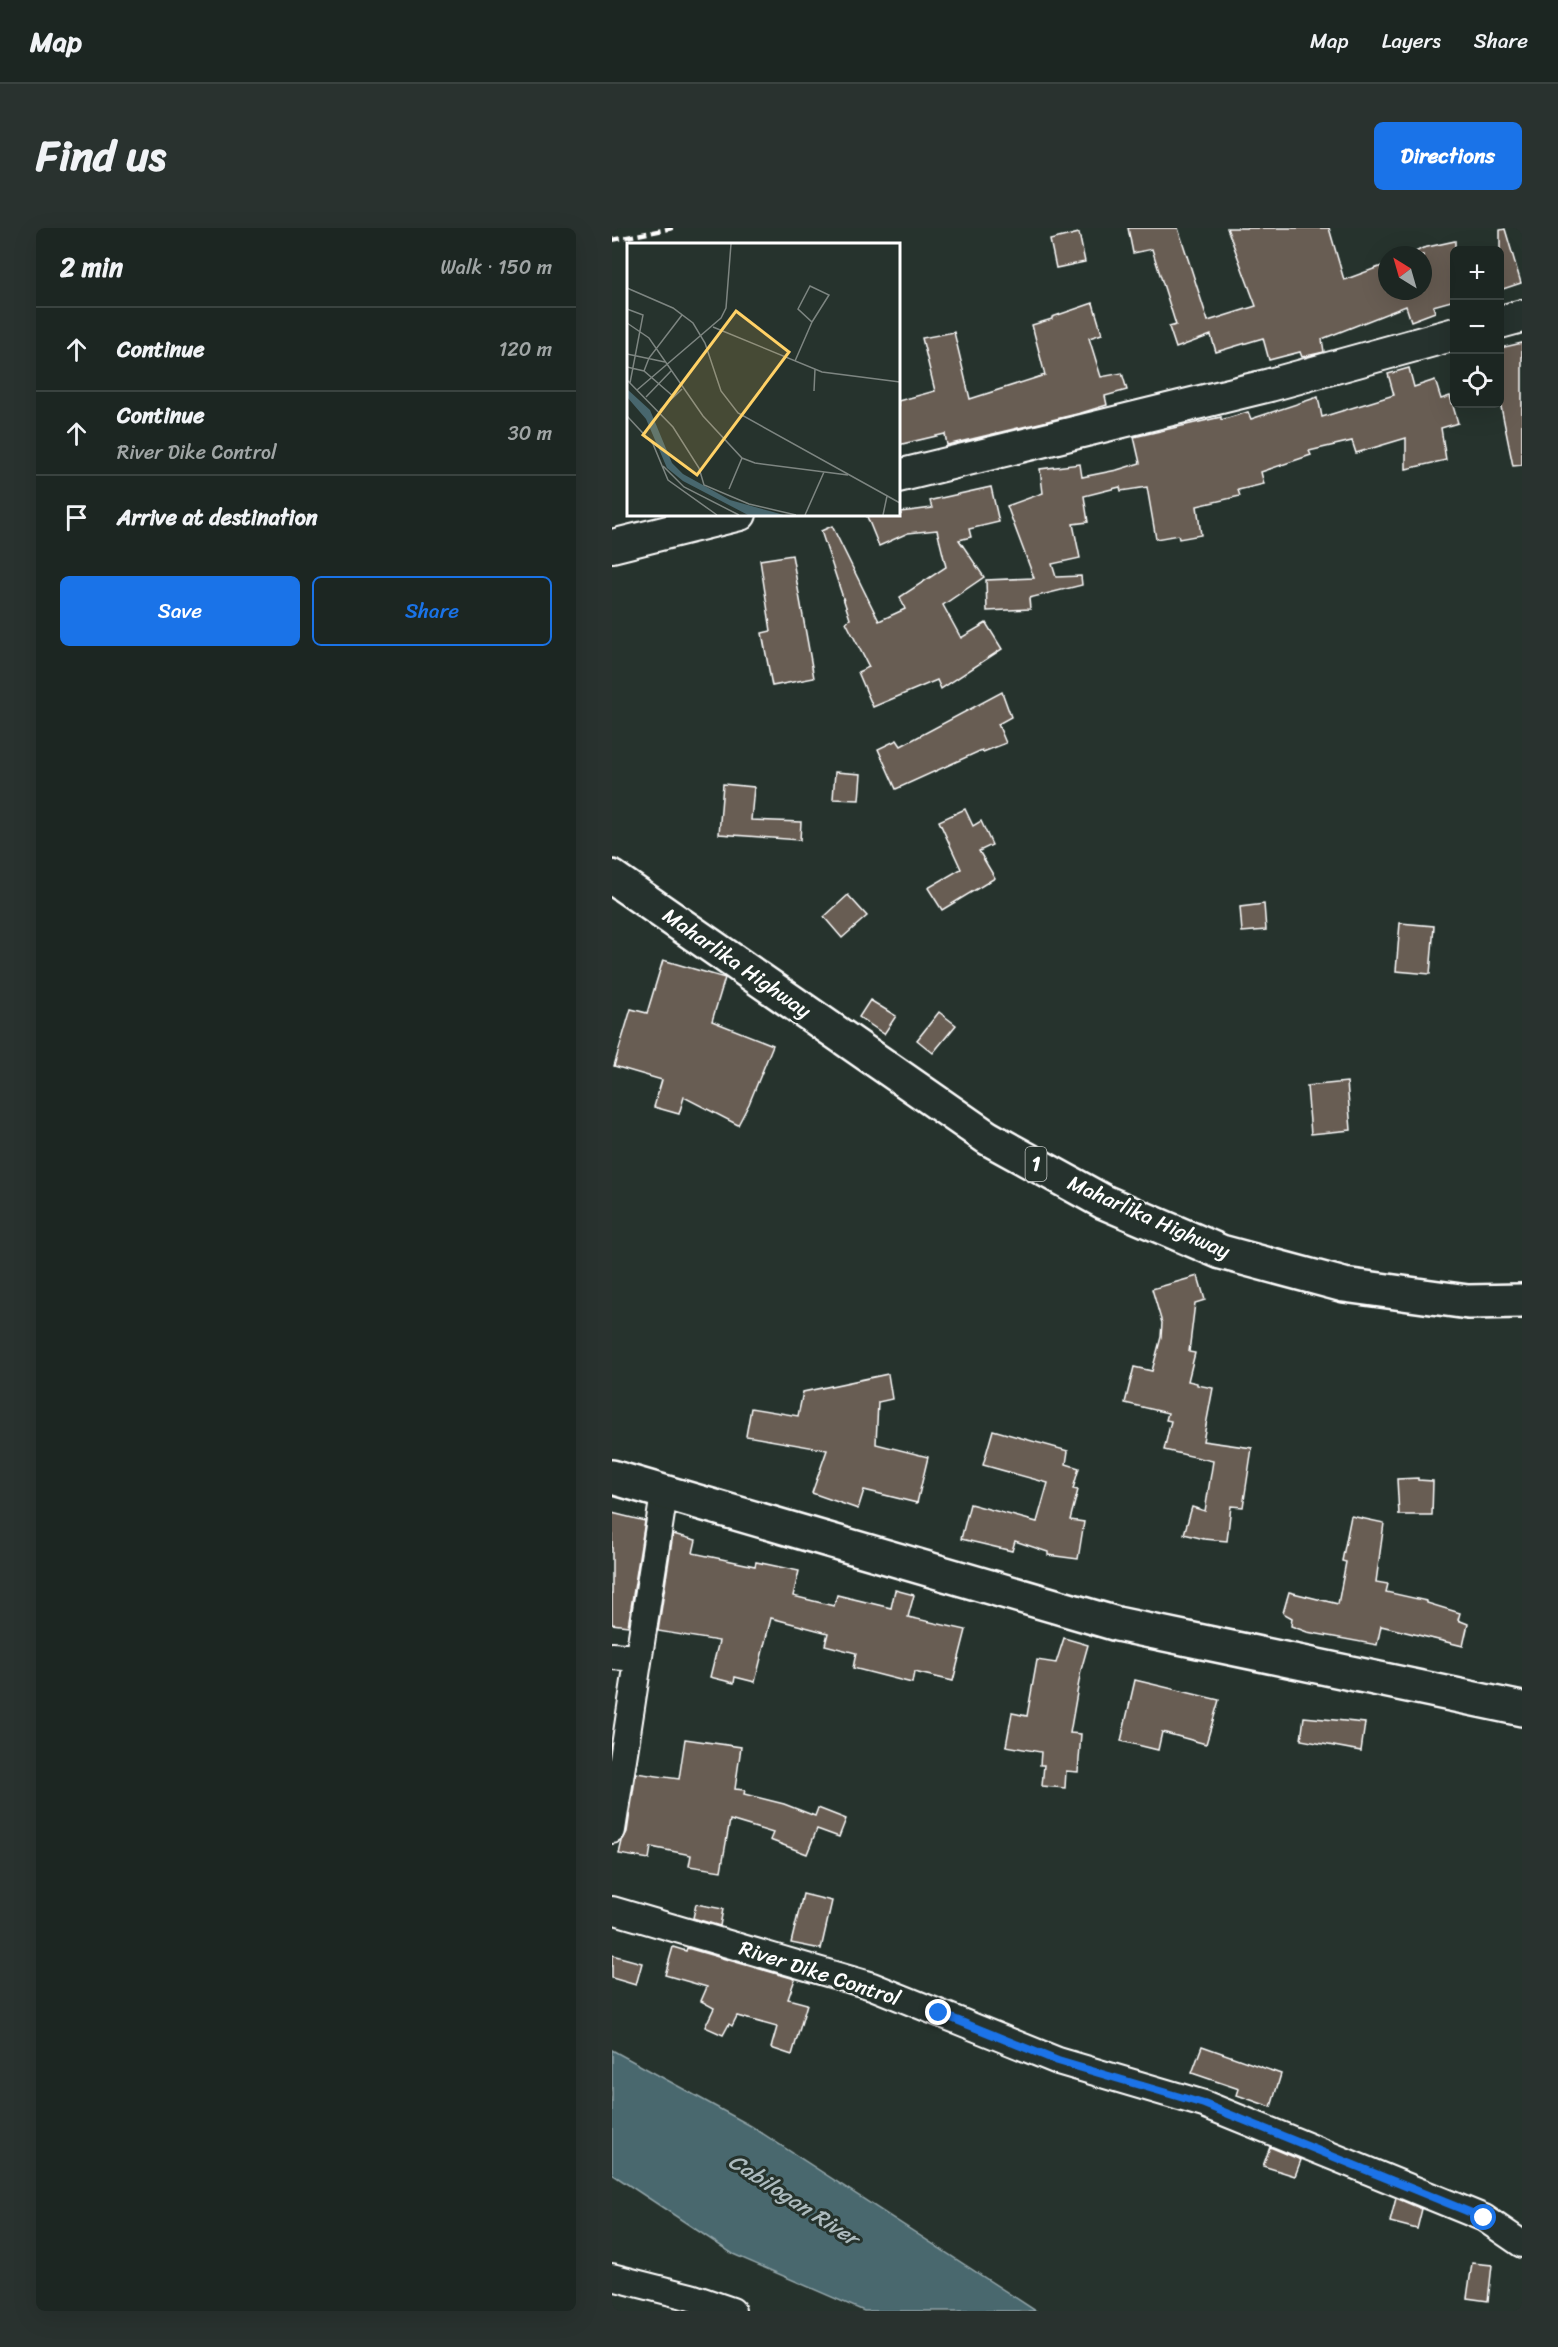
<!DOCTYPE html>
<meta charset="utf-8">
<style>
:root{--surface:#1c2622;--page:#29322f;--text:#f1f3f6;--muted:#a0a5a5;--line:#3a4340;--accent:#1a73e8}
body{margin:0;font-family:Sriracha,sans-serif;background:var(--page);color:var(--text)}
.controls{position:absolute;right:18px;top:18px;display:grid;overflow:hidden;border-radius:9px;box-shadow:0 6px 24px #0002}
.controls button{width:54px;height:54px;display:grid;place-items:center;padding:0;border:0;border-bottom:2px solid var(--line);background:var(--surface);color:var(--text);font:30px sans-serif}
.compass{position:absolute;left:766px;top:18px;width:54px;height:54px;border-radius:50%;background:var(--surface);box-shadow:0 6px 24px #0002;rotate:323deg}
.stop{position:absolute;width:18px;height:18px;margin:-14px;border:4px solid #1a73e8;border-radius:50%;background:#fff}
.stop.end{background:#1a73e8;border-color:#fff;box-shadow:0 2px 6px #0008}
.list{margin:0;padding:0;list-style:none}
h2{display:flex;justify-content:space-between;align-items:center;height:78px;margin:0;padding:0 24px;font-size:26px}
h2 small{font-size:20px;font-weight:400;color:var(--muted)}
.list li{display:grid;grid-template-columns:39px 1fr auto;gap:18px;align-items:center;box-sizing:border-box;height:84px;padding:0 24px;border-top:2px solid var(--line)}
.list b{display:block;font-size:22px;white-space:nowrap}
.list p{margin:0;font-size:20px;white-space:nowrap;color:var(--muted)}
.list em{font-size:20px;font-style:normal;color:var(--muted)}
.actions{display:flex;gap:12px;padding:18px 24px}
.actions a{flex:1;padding:14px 0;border:2px solid var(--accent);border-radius:9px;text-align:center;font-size:21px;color:var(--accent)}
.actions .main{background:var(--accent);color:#fff}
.icon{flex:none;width:33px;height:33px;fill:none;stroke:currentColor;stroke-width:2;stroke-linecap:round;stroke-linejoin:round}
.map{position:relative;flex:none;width:910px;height:2083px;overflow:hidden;border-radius:9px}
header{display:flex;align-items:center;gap:36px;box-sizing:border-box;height:84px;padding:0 30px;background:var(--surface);border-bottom:2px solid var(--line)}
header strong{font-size:28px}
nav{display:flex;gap:33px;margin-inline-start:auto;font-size:21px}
.intro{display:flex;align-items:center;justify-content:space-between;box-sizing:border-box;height:144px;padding:0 36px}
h1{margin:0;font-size:42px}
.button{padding:15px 27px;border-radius:9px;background:var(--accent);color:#fff;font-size:21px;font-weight:700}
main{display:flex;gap:36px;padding:0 36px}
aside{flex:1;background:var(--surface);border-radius:9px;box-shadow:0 6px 24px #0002}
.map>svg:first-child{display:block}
.water{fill:#48676e;stroke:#91a4a8;stroke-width:1.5}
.building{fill:#685d53;stroke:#fff;stroke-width:1.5}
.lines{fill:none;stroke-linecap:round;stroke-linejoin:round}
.minor-casing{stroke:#fff;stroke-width:30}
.tertiary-casing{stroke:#fff;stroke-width:36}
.secondary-casing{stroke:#fff;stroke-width:38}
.trunk-casing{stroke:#fff;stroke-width:38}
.minor{stroke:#26332d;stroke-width:26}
.tertiary{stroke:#26332d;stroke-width:32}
.secondary{stroke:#26332d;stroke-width:33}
.trunk{stroke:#26332d;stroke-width:33}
.rail{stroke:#fff;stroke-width:4.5;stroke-dasharray:9 4.5;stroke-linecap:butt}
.route{stroke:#1a73e8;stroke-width:8}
.labels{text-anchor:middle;stroke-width:6;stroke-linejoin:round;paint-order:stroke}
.shield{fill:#26332d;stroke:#bec2c0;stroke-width:1.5}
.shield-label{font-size:20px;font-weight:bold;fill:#fff}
.street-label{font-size:21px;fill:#fff;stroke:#26332d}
.water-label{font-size:22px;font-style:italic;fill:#adbbbe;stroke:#26332d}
.inset-road{fill:none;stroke:#7d8581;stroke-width:1.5}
.view{fill:#ffd166;fill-opacity:0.15;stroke:#ffd166;stroke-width:3}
.inset-edge{fill:none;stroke:#fff;stroke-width:3}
</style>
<header>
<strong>Map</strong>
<nav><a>Map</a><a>Layers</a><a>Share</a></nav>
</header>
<div class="intro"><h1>Find us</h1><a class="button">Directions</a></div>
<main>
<aside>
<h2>2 min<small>Walk · 150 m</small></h2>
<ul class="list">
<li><svg class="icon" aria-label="ahead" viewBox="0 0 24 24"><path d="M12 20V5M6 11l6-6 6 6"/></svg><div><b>Continue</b></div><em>120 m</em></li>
<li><svg class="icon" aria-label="ahead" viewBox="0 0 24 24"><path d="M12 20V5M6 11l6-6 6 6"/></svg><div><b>Continue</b><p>River Dike Control</p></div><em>30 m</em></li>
<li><svg class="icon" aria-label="arrive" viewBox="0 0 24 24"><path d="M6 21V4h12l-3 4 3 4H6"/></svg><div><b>Arrive at destination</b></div></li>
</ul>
<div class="actions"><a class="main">Save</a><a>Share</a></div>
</aside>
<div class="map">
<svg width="910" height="2083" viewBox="0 0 910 2083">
<rect width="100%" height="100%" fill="#26332d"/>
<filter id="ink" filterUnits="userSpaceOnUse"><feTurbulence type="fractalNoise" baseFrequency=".0167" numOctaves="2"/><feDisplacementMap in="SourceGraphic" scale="12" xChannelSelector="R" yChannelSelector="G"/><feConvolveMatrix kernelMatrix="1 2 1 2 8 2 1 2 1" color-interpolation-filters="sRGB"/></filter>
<g filter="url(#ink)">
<!-- water -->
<polygon class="water" points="0,1822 139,1898 424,2083 252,2083 121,2026 0,1946"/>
<!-- building -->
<g class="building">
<polygon points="516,0 566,0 596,93 644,78 615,0 717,0 732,52 775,36 775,63 811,63 811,27 798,27 811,20 843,13 843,72 821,78 823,84 799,93 794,78 710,111 712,124 690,129 688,124 657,132 651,110 604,124 599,107 564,120 557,99 564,97 540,21 521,25"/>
<polygon points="893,1 909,55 888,62 888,2"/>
<polygon points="467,5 473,34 444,40 438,12"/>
<polygon points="481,75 490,106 477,110 489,149 510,145 515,162 493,168 495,177 469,185 335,217 333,206 286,217 286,173 323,163 310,110 342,104 358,171 433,147 420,97 440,91 440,89"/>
<polygon points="910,115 910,237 901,238 888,174 888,120"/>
<polygon points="797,140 802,159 823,152 829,171 838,168 846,195 829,200 834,232 794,241 794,210 744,225 740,213 697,223 699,227 649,244 652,256 626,262 628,268 585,278 589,307 567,311 566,307 544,311 535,259 509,263 508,259 472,268 476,294 461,296 468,330 440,336 444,349 469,348 470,357 417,370 418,381 375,383 374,352 422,350 395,278 431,265 428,241 468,236 470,249 505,242 528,235 522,209 609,189 609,192 636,184 639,191 706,169 710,189 782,167 776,146"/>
<polygon points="379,259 387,294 357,301 359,309 347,312 372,349 331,377 349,410 374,395 390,421 329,461 325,452 261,479 246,444 257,439 234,394 238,391 209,303 220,298 267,393 293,381 288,369 334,339 325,302 296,305 267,318 254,286 289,286 288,284 320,280 318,273 320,272"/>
<polygon points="180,327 202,450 160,458 150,405 159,403 148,332"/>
<polygon points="390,464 399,489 386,496 394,515 371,524 370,522 284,561 266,521 285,512 289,518"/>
<polygon points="223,544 249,546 247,572 221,571"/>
<polygon points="111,556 142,559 139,592 189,594 188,612 107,606"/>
<polygon points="353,581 361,598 369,593 380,617 367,623 383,650 330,682 316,660 349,641 327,593"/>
<polygon points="236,667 255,688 230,710 212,689"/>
<polygon points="652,676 654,702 630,704 628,679"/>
<polygon points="788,695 822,698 818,746 784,743"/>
<polygon points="51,732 113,750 100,793 161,817 137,876 126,897 72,869 67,886 42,879 50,852 2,838 19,781 35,785"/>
<polygon points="258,772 284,788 272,806 247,789"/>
<polygon points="327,784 344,797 321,825 305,812"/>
<polygon points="735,854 739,902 699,906 695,858"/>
<polygon points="586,1048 593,1072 583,1075 577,1124 583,1125 576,1153 585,1155 585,1157 601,1160 591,1213 640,1220 631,1279 619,1278 615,1313 592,1311 572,1306 580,1279 593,1283 601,1233 552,1222 559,1193 554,1192 556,1185 513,1175 522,1139 540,1143 549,1109 550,1095 540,1061"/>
<polygon points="276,1146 280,1171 266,1174 264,1216 316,1229 305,1275 252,1262 246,1281 200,1265 215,1222 134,1208 139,1180 186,1188 191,1164"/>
<polygon points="381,1202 456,1223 454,1236 467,1240 461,1261 466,1262 458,1292 472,1294 466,1331 436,1327 436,1324 403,1313 400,1323 349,1311 358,1276 425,1294 436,1255 371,1237"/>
<polygon points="806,1250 806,1252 821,1253 820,1287 787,1287 785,1251"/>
<polygon points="0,1285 33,1293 16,1398 0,1396"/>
<polygon points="739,1288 772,1295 764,1354 776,1356 774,1364 815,1373 815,1375 848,1385 846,1392 856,1396 851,1418 769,1398 765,1417 695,1404 679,1398 680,1390 671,1385 677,1364 726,1376 734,1334 730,1333"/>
<polygon points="61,1306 84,1312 81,1325 143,1338 144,1334 187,1343 181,1368 222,1378 225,1367 279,1380 283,1362 302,1367 296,1389 354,1402 341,1453 302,1444 300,1455 241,1440 244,1425 213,1417 216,1405 159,1390 143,1454 123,1449 122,1455 98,1449 107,1413 46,1403"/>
<polygon points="452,1410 476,1417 469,1442 458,1505 469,1506 466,1544 454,1543 453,1560 430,1558 432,1537 428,1537 429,1524 394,1518 400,1485 415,1488 425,1432 444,1435"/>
<polygon points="523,1452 607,1472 594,1516 550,1504 546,1522 509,1513"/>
<polygon points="692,1489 753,1495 749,1523 689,1512"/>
<polygon points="73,1511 129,1519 123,1561 133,1562 132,1566 172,1576 203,1588 206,1580 234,1591 227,1609 205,1601 195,1626 158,1612 161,1605 118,1592 109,1643 77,1638 79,1627 39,1619 37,1631 7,1626 10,1613 15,1604 24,1545 67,1551"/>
<polygon points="191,1666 220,1673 209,1721 179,1715"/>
<polygon points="84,1676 111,1681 108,1698 81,1690"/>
<polygon points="61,1719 74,1723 75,1720 183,1751 176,1771 195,1776 180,1827 159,1820 165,1799 125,1788 120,1798 117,1796 111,1807 93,1799 102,1780 89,1773 95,1759 53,1747"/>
<polygon points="0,1727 30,1735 24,1757 0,1750"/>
<polygon points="590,1818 669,1846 659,1879 625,1867 627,1861 580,1845"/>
<polygon points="658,1919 689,1932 683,1948 651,1938"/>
<polygon points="784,1970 810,1981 805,2001 778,1994"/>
<polygon points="860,2035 880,2037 876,2073 855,2070"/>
</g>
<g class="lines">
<!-- minor casing -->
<g class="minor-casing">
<g id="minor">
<polyline points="0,1428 26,1430"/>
<polyline points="0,1602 52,1266"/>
<polyline points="0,1682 260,1758 446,1833 592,1876 872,1990 910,2016"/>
<polyline points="0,2049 79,2069 120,2083"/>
</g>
</g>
<!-- tertiary casing -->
<g class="tertiary-casing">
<g id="tertiary">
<polyline points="888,94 910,88"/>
<polyline points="286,248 658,157 843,106"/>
<polyline points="0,318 128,286"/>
</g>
</g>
<!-- secondary casing -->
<g class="secondary-casing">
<polyline id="secondary" points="0,1249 505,1396 910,1481"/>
</g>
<!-- trunk casing -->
<g class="trunk-casing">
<polyline id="trunk" points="0,649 376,910 492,974 609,1024 732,1057 856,1074 910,1073"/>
</g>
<!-- minor -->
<use href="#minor" class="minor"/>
<!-- tertiary -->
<use href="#tertiary" class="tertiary"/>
<!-- secondary -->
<use href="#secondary" class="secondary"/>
<!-- trunk -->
<use href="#trunk" class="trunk"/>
<!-- rail -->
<polyline class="rail" points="0,12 61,0"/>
</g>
</g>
<g class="lines" filter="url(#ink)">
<!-- route -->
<polyline class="route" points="327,1785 446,1833 592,1876 872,1990"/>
</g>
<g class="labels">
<!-- shield labels -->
<rect class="shield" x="413.5" y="919" width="21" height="34" rx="4.5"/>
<g class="shield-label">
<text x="424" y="943">1</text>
</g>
<!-- street labels -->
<g class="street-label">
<text transform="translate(125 735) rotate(35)" y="7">Maharlika Highway</text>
<text transform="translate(537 989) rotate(24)" y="7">Maharlika Highway</text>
<text transform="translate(208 1745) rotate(18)" y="7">River Dike Control</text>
</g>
<!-- water labels -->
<g class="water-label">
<text transform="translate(182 1971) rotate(33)" y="8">Cabilogan River</text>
</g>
</g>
<!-- overview -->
<g transform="translate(15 15)">
<rect width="273" height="273" fill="#26332d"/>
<path d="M0,146L23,167L45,220L56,231L103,257L157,272H121L56,238L40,225L19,176L0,154Z" fill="#48676e"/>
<path class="inset-road" d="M183,43L202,52L185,79L171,66ZM0,45L46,65L66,80L78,100L94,148L111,170L273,260M0,66L16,72L3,140M0,80L22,95L76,173L115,215L128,220L221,232M86,84L195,129L273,139M0,111L38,119M168,118L185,79M0,124L17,128L47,154M17,128L22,115L55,72M0,137L46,184L72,225L77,242L122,261L169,272M10,147L94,75L99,65L104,1M187,148L188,126M19,154L44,128M33,167L55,146M0,173L26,201L41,237L90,272M36,223L57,244L112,272M102,246L115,215M178,272L197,229M256,272L260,253"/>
<path class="view" d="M109,68L162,109L70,232L16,192Z"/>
<rect width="273" height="273" class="inset-edge"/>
</g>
</svg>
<div class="controls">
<button>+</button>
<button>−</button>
<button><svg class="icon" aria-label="locate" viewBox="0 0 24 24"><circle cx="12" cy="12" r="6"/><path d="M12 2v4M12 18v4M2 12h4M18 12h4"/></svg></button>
</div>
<svg class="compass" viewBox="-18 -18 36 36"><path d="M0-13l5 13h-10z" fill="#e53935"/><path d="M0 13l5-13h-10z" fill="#a0a5a5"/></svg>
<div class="stop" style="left:872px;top:1990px"></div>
<div class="stop end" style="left:327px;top:1785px"></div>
</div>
</main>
